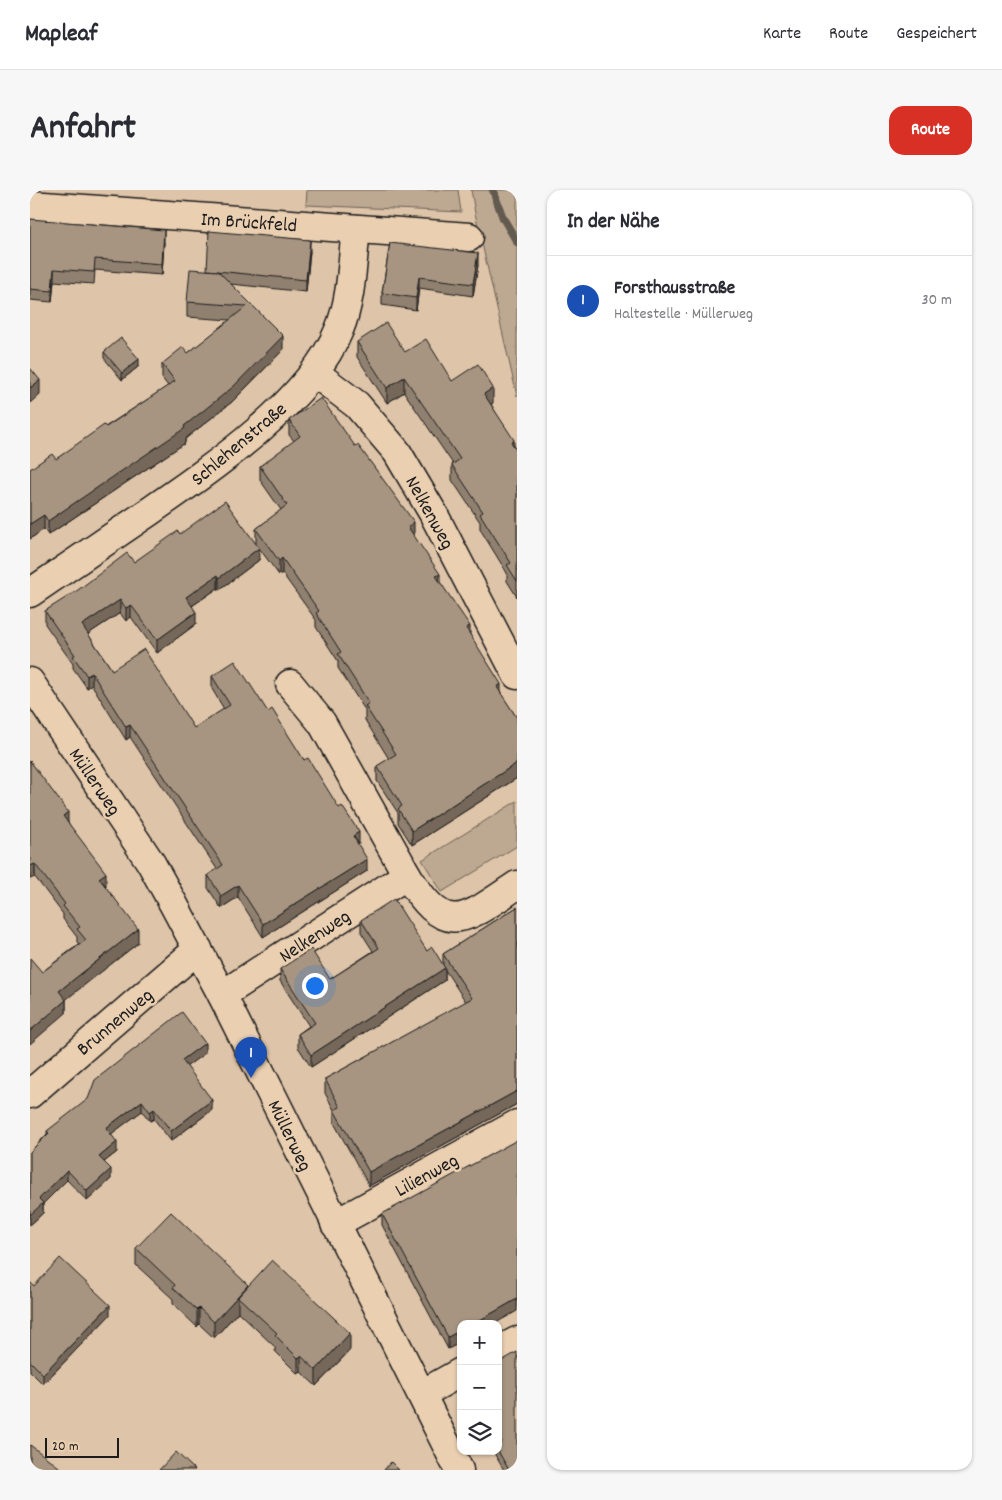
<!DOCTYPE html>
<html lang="de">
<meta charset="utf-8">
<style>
:root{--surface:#fff;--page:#f7f7f7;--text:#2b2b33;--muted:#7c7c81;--line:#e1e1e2;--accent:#d93025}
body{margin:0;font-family:Dekko,sans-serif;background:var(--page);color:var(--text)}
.controls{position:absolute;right:15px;bottom:15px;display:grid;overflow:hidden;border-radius:10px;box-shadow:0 1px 4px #0004}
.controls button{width:45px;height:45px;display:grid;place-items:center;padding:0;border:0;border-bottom:1px solid var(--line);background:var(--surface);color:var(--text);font:25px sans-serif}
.scale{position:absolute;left:15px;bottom:12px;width:74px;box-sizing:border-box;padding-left:5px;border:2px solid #1c1c1c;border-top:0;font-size:14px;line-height:18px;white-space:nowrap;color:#1c1c1c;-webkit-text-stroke:4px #eacfb1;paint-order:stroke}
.you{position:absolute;left:284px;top:795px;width:18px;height:18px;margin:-12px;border:4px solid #fff;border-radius:50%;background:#1a73e8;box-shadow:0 0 0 8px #1a73e833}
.badge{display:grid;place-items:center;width:32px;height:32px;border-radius:50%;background:var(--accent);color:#fff;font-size:16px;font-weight:700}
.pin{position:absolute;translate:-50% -41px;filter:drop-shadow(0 1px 2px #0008)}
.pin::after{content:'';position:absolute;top:26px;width:18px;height:15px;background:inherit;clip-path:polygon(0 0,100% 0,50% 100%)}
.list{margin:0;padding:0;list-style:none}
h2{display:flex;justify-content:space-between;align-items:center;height:65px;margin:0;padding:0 20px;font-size:21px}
h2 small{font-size:16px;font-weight:400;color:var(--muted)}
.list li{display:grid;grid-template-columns:32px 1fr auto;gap:15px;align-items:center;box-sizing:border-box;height:90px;padding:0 20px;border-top:1px solid var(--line)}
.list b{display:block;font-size:19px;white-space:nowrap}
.list p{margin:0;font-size:16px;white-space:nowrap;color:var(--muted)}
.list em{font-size:16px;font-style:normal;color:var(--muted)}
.icon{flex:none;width:28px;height:28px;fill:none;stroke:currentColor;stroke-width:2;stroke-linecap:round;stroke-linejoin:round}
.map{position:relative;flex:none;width:487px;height:1280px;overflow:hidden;border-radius:15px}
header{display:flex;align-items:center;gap:30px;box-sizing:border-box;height:70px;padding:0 25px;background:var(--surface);border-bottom:1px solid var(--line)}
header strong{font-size:24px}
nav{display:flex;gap:28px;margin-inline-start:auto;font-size:18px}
.intro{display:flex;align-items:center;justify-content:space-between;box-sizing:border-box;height:120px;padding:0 30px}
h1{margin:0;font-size:35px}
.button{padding:12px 22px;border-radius:15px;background:var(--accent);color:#fff;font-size:18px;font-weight:700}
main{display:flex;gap:30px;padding:0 30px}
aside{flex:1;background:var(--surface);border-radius:15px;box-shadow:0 1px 4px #0004}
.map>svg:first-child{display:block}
.green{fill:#bda891;stroke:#6c6256}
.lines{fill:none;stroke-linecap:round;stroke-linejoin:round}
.stream{stroke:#645a50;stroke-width:8}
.minor-casing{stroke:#1c1c1c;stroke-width:31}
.minor{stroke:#eacfb1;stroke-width:28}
.wall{fill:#90806f;stroke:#1c1c1c}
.shaded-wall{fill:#75685a;stroke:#1c1c1c}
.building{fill:#a79581;stroke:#1c1c1c}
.labels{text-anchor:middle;stroke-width:5;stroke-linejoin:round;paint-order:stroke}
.street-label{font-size:20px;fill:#1c1c1c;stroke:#eacfb1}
</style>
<header>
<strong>Mapleaf</strong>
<nav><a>Karte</a><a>Route</a><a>Gespeichert</a></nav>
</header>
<div class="intro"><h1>Anfahrt</h1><a class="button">Route</a></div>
<main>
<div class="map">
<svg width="487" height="1280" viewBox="0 0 487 1280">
<rect width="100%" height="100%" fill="#dec4a8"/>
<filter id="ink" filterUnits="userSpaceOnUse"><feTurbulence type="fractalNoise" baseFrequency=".02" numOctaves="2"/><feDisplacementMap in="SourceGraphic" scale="10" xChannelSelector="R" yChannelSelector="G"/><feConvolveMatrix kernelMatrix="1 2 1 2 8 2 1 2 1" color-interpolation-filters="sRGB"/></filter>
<g filter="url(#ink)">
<!-- green -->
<g class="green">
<polygon points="277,0 428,0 431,22 276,15"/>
<polygon points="441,0 487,0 487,206 445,23"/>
<polygon points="487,611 487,656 412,702 392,670"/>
</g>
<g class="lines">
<!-- stream -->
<polyline class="stream" points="463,0 473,28 487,52"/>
<!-- minor casing -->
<g class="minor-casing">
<g id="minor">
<polyline points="0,15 439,47"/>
<polyline points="285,183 327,215 367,262 403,323 487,485"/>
<path d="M0,403C37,378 73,353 110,328C175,283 279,214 309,140C322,109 322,72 326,39"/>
<polyline points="0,492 121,673 144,715 192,805 429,1280"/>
<polyline points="260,494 292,533 377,685"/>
<path d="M192,805L377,685C417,750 434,730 487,695"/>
<polyline points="0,904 168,759"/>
<polyline points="305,1034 487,934"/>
<polyline points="468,1161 487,1151"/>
<polyline points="392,1204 431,1182"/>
</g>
</g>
<!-- minor -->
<use href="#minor" class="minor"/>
</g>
<!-- wall -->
<g class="wall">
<polygon points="0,29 134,52 132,85 65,80 64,94 24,91 22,112 0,110"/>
<polygon points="360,53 448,75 443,106 389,98 386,120 352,115 352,103"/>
<polygon points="280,61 276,102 201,94 253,160 203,211 155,249 155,253 18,345 14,339 0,349 0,279 26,269 138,196 132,188 132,174 158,163 200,130 157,127 157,112 177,80"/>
<polygon points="327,152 375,162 422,191 463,213 461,214 487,261 487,407 477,391 477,383 450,339 450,332 422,290 422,275 423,274 374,202 357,213 327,167"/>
<polygon points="74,162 109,176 92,190 74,168"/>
<polygon points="259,230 384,346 440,445 471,504 487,528 487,588 382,655 368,633 368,623 347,591 347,576 359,569 335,530 335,520 308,478 308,471 286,437 286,430 252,383 249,385 229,358 229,370 189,400 188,398 162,416 166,434 127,463 101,427 96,431 90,423 58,444 82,480 164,538 194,519 182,499 182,486 238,522 274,570 328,655 337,681 233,747 208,707 191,718 178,698 178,685 187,679 100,547 96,550 62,495 57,498 43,478 43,474 15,434 15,421 104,372 150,344 226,353 226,339 251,320 230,290 230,276 264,251 259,245"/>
<polygon points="0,571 38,632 108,753 36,809 36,823 12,782 49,754 47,752 47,747 33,729 33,724 5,687"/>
<polygon points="487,717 487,914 339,996 304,933 304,920 295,903 295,889 436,812 415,780 415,790 281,877 268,857 268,844 279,836 250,791 250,779 300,789 343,761 331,742 331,730 397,761 413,774 413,764"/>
<polygon points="175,863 156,876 182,920 141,951 124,929 120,931 112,921 81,944 87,962 74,972 81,989 57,1011 37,990 13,1014 13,1023 0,1035 0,962 17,944 17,941"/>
<polygon points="352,1024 431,1134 431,1152 418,1159 352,1035"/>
<polygon points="106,1058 218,1096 320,1160 286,1196 271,1182 268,1184 245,1161 245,1157 208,1122 184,1148 169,1134 167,1137 143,1114 143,1109 106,1075"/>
<polygon points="0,1092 4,1096 80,1125 13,1194 0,1181"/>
<polygon points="468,1173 487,1280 474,1280 465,1265 465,1261 468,1261"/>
</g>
<!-- shaded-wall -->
<g class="shaded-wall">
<polygon points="134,40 134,52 132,85 132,74"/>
<polygon points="280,50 280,61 276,102 276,90"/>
<polygon points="448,63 448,75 443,106 443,94"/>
<polygon points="24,79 24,91 22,112 22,101"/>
<polygon points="389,87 389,98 386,120 386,108"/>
<polygon points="253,146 253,160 203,211 155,249 155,253 18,345 18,331 154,236"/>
<polygon points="109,169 109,176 92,190 92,183"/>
<polygon points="374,187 374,202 357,213 357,198"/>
<polygon points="10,190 10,204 0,213 0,198"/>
<polygon points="463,198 463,213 454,219 454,204"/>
<polygon points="484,250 484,265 481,252"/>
<polygon points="14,325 14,339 0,349 0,334"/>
<polygon points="384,332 384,347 378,337"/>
<polygon points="229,358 229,370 189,400 189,388"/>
<polygon points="252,368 252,383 249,385 249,371"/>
<polygon points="410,384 410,398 406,386"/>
<polygon points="188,385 188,398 156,420 156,407"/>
<polygon points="90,410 90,423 52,448 52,435"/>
<polygon points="101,415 101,427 96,431 96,418"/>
<polygon points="166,422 166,434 127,463 127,450"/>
<polygon points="440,436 440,450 436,438"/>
<polygon points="62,483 62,495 57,498 57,486"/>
<polygon points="471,494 471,509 467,497"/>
<polygon points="100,535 100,547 96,550 96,537"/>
<polygon points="487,573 487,588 382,655 382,641"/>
<polygon points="38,622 38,635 33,626"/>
<polygon points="329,642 329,654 323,646"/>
<polygon points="337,669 337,681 233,747 233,734"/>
<polygon points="5,674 5,687 0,689 0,676"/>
<polygon points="76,683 76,696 69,688"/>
<polygon points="208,695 208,707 191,718 191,706"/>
<polygon points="108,739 108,753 29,815 29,801"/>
<polygon points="415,778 415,790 281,877 281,865"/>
<polygon points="36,810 36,823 0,854 0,841"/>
<polygon points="175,853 175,863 152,880 152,870"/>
<polygon points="487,901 487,914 339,996 339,982"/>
<polygon points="182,910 182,920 141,951 141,941"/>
<polygon points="112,911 112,921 76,948 76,938"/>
<polygon points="124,919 124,929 120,931 120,922"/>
<polygon points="87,952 87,962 69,976 69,967"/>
<polygon points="81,979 81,989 57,1011 57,1001"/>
<polygon points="37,980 37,990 13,1014 13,1023 0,1035 0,1025 9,1009"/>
<polygon points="218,1095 208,1107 208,1122 184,1148 184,1132"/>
<polygon points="487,1109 487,1121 464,1134 443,1134"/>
<polygon points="80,1115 80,1125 13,1194 13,1184"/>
<polygon points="169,1118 169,1134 167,1137 167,1120"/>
<polygon points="431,1140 431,1152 418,1159 418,1147"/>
<polygon points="320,1143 320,1160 286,1196 286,1180"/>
<polygon points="271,1166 271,1182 268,1184 268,1168"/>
</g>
<!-- building -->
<g class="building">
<polygon points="0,29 134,40 132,74 65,69 64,82 24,79 22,101 0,99"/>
<polygon points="179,41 280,50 276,90 177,80"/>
<polygon points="360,53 448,63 443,94 389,87 386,108 352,103"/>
<polygon points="160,79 188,81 253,146 203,197 154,236 155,238 18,331 14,325 0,334 0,279 22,264 26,269 74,235 76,237 145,191 132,174 153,157 158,163 217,116 157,112"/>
<polygon points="356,133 375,162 396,149 422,191 448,174 463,198 454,204 484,250 481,252 487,261 487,391 477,375 481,373 450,324 453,322 422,275 430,269 374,187 357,198 327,152"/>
<polygon points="91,148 109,169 92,183 74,162"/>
<polygon points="0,178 10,190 0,198"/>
<polygon points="291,208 325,256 328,255 384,332 378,337 410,384 406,386 440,436 436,438 471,494 467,497 487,528 487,573 382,641 368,619 372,616 347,576 366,564 335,516 339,513 308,464 311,462 286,423 289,421 252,368 249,371 226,339 257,315 230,276 270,246 259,230"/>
<polygon points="195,311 229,358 189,388 188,385 156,407 166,422 127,450 101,415 96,418 90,410 52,435 82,480 114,459 164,538 200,515 182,486 205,471 238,522 242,519 274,570 278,568 309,618 312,616 329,642 323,646 337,669 233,734 208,695 191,706 178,685 193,675 100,535 96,537 62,483 57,486 43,466 45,465 15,421 48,400 97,363 104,372 148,341 150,344"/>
<polygon points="0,571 38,622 33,626 76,683 69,688 108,739 29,801 36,810 0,841 0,768 12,782 56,750 47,739 50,737 33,716 35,714 5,674 0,676"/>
<polygon points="364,709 397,761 402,757 415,778 281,865 268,844 285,833 250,779 281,759 300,789 349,758 331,730"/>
<polygon points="487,717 487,901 339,982 304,920 310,917 295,889 442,808 413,764"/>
<polygon points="152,822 175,853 152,870 182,910 141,941 124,919 120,922 112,911 76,938 87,952 69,967 81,979 57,1001 37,980 9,1009 13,1013 0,1025 0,962 19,943 17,941 58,909 65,890"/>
<polygon points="487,950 487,1109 443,1134 431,1134 431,1140 418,1147 352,1024"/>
<polygon points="141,1022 218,1095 184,1132 169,1118 167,1120 143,1098 145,1095 106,1058"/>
<polygon points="30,1068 80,1115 13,1184 0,1171 0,1092 4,1096"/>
<polygon points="242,1070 320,1143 286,1180 271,1166 268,1168 245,1145 247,1143 208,1107"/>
<polygon points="487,1162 487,1280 479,1280 468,1261 468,1254 472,1252 468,1245 468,1173"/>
<polygon points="0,1255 33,1280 0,1280"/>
<polygon points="146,1262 165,1280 129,1280"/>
<polygon points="361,1272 369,1280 354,1280"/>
</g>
</g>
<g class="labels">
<!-- street labels -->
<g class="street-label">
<text transform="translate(219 31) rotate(4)" y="7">Im Brückfeld</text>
<text transform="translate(208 253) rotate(-40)" y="7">Schlehenstraße</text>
<text transform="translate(401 322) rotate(61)" y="7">Nelkenweg</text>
<text transform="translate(66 591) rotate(56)" y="7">Müllerweg</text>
<text transform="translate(284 745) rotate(-33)" y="7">Nelkenweg</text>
<text transform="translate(84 831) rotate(-40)" y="7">Brunnenweg</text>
<text transform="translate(261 945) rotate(64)" y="7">Müllerweg</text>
<text transform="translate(396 984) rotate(-29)" y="7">Lilienweg</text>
</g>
</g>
</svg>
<div class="controls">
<button>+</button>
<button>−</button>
<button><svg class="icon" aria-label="layers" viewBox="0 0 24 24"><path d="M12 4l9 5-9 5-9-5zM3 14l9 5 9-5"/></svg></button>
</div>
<div class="scale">20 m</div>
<div class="you"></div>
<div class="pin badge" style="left:221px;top:888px;background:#1a4fb4">1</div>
</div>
<aside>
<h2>In der Nähe<small></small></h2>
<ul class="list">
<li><span class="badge" style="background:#1a4fb4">1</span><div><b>Forsthausstraße</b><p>Haltestelle · Müllerweg</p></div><em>30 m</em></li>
</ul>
</aside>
</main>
